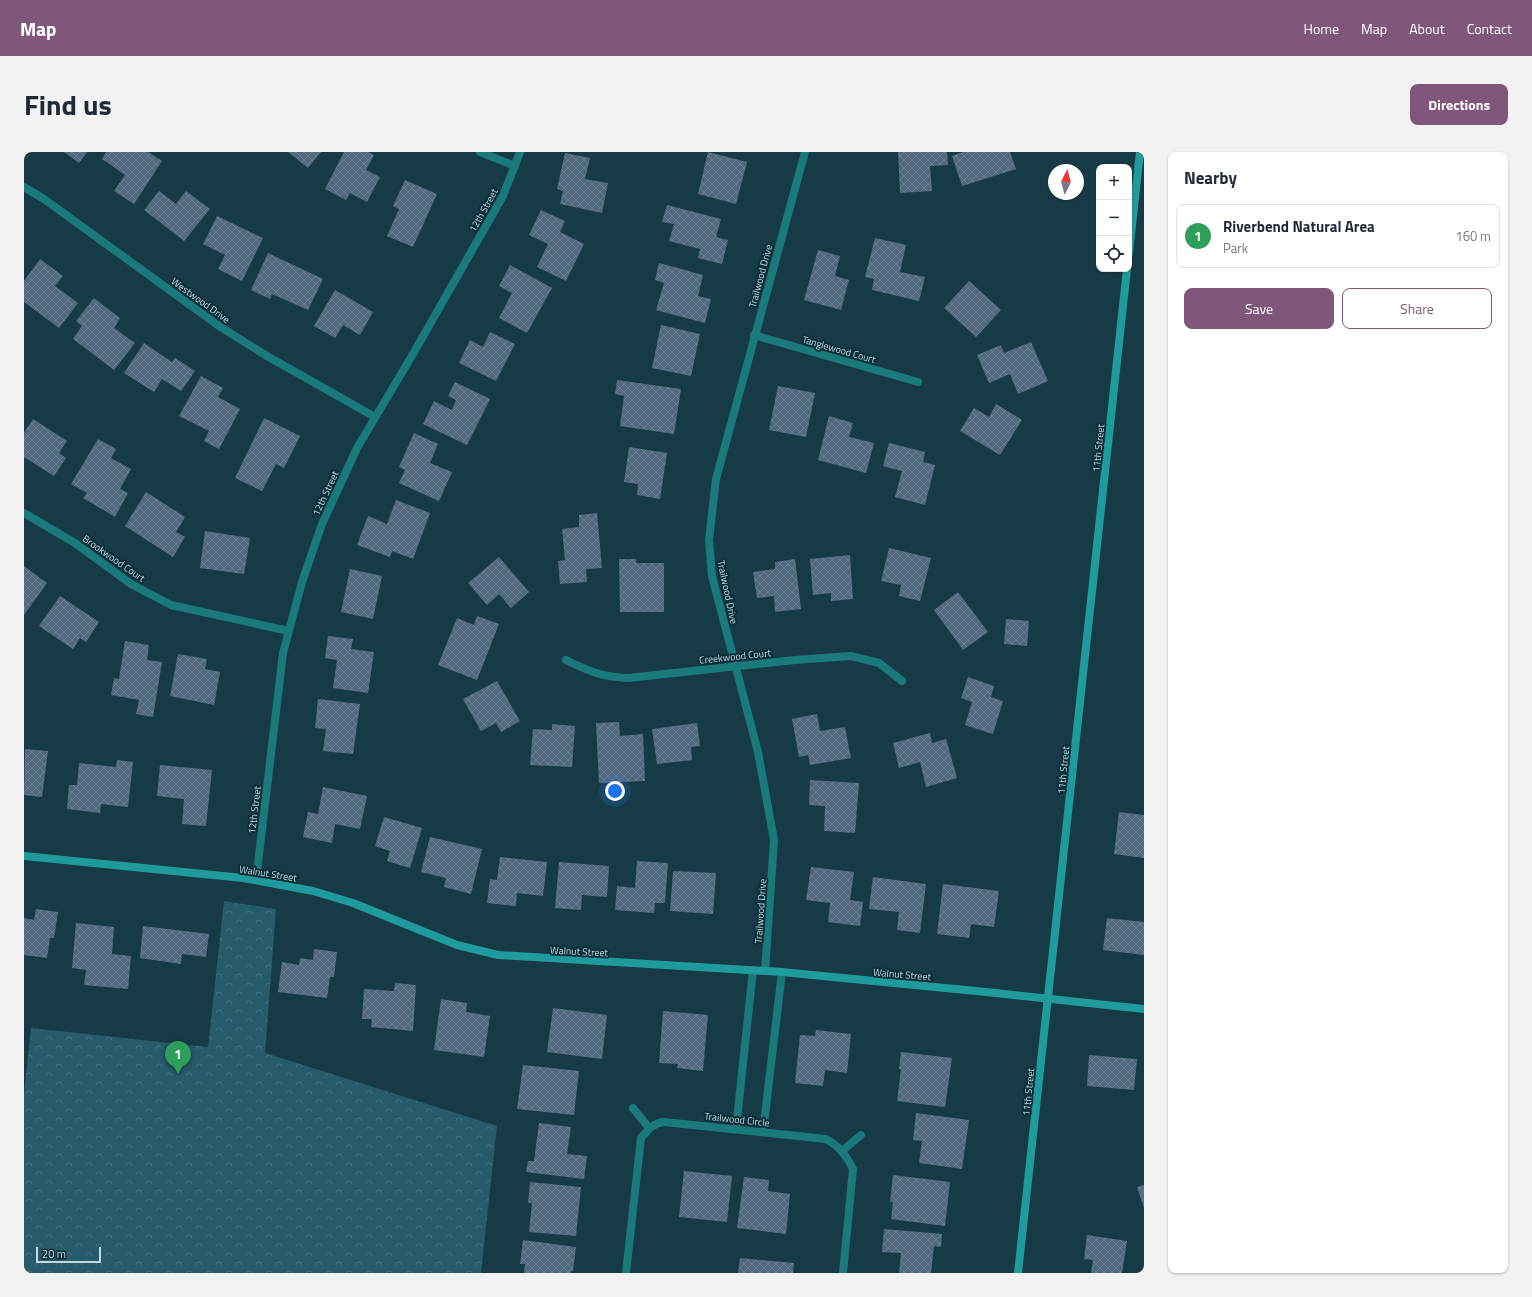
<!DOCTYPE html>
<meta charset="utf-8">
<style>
:root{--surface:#fff;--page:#f2f2f3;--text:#1f2937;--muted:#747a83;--line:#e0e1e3;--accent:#80577b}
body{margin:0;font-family:"Titillium Web",sans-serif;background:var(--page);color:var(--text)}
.controls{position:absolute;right:12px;top:12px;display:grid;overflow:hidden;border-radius:8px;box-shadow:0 1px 3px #0004}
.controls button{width:36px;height:36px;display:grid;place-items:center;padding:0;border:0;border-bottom:1px solid var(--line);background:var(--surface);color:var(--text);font:20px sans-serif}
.compass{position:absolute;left:1024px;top:12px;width:36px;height:36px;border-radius:50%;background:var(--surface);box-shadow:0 1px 3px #0004;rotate:6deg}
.scale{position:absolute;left:12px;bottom:10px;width:65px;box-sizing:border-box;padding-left:4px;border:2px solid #c5d8df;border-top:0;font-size:11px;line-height:14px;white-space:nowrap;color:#c5d8df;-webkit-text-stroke:3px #0b303c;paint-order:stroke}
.you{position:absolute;left:591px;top:639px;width:14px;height:14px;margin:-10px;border:3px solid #fff;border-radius:50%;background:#1a73e8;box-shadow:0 0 0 6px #1a73e833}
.badge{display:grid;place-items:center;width:26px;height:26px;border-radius:50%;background:var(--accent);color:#fff;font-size:13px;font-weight:700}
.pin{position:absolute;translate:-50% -33px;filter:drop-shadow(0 1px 2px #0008)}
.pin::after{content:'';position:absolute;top:21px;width:14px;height:12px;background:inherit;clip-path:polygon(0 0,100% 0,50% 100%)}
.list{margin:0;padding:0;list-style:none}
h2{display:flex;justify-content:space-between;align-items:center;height:52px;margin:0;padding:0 16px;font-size:17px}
h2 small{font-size:13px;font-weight:400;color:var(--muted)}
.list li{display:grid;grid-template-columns:26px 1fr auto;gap:12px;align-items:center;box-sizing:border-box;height:64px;margin:0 8px 8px;padding:0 8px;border:1px solid var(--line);border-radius:8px}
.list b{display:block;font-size:15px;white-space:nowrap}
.list p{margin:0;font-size:13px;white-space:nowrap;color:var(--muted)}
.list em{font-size:13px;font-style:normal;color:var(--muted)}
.actions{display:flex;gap:8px;padding:12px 16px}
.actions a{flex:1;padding:9px 0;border:1px solid var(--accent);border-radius:8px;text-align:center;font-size:14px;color:var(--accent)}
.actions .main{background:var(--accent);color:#fff}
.icon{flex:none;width:22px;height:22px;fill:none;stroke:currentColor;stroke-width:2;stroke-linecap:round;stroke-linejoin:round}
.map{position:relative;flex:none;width:1120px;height:1121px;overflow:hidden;border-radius:8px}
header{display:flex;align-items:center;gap:24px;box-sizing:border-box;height:56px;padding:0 20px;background:var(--accent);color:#fff}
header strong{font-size:19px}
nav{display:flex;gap:22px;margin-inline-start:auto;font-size:14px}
.intro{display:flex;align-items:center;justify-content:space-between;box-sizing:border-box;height:96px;padding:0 24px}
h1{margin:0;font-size:28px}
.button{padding:10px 18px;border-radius:8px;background:var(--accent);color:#fff;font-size:14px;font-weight:700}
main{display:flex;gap:24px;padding:0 24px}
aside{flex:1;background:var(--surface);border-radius:8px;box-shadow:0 1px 3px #0004}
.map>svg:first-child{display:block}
.park{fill:url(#park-crowns)}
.building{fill:url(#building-cross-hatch)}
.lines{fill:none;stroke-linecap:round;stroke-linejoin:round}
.street{stroke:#1a797b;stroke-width:8}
.secondary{stroke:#1f9a9d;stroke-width:8}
.labels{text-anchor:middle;stroke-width:4;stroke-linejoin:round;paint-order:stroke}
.street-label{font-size:10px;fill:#c5d8df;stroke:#0b303c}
</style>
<header>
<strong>Map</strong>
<nav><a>Home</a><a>Map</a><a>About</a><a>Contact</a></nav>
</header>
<div class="intro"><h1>Find us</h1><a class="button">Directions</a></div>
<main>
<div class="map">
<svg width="1120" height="1121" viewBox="0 0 1120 1121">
<defs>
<pattern id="park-crowns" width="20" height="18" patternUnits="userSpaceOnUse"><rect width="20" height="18" fill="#265b6c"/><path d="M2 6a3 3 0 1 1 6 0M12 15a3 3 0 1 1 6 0" fill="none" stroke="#447281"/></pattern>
<pattern id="building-cross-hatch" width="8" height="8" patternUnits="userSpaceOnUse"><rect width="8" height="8" fill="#51697f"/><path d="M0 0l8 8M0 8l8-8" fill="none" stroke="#697e91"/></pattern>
</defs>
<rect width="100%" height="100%" fill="#173b46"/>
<!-- park -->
<polygon class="park" points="200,749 252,757 241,901 473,974 457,1121 0,1121 0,942 7,876 184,895"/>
<!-- building -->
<g class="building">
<polygon points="40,0 63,0 55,11"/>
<polygon points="82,0 124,0 138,9 110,52 90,39 101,23 78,7"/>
<polygon points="264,0 297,0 284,16"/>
<polygon points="320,0 344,0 350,3 342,18 356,25 343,50 326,41 322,48 301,37"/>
<polygon points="684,0 723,10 712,52 674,42"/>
<polygon points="874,0 923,0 924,13 906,14 908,39 876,41"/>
<polygon points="939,0 986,0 992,17 938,34 928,4"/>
<polygon points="541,1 566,6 561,27 584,31 578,61 536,52 539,39 533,37"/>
<polygon points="381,28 413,42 389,95 363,84 375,57 369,54"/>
<polygon points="135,39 152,52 162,39 186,57 160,89 120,58"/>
<polygon points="643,53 697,67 692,85 704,88 698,112 674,106 676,97 645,89 650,72 638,70"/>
<polygon points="517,58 541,69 536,80 560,92 542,129 513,115 524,92 505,83"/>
<polygon points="193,64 239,86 218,129 194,117 201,103 179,92"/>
<polygon points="851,86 882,93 876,120 901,125 895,149 848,138 850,127 841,125"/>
<polygon points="794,98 816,104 811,124 825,128 817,158 780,148"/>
<polygon points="244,101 299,127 284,158 248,142 246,147 227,138"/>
<polygon points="16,107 39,124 31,134 54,151 35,176 0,150 0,129"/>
<polygon points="635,111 679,123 674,144 687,147 681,171 632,158 640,131 631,128"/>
<polygon points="486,113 528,136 503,181 475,166 488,141 475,134"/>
<polygon points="945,129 977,158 952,185 920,156"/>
<polygon points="311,138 349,160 336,183 319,173 311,186 290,174"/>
<polygon points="70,146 96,166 90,176 111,191 90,218 49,187 58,174 52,169"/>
<polygon points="637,173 676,182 667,224 628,216"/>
<polygon points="466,180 491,192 472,229 435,211 446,188 459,195"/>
<polygon points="1007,190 1024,229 994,242 986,222 965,231 953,203 977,193 980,201"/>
<polygon points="120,191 148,210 151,206 171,219 157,239 138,227 130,240 100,221"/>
<polygon points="177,224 199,236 194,245 216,257 195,297 180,289 185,279 155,264"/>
<polygon points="593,228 657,237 650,282 596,274 600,244 591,242"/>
<polygon points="431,230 466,247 443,293 399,272 410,249 428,258 432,248 424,244"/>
<polygon points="754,234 791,241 782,285 745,278"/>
<polygon points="972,252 998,268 976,303 936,279 950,256 965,265"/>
<polygon points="805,264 829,271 825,285 850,291 842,321 794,308"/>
<polygon points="240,266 276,284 260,316 252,312 238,339 211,326"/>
<polygon points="9,267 43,289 35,301 42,306 30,324 0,305 0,281"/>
<polygon points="390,281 414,292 406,311 428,320 415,349 375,331 381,318 375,315"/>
<polygon points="74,287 92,297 87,306 107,317 96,337 104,341 91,365 59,346 63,341 47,332"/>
<polygon points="865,291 901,300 899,310 911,313 901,353 871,345 878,319 859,314"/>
<polygon points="605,295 643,301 636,347 613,343 614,332 600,330"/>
<polygon points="122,340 161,365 152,380 161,385 149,405 101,374"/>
<polygon points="372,348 406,361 389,407 368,399 366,405 333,393 344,364 363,372"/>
<polygon points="573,361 578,416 562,417 563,430 536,432 534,409 541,408 538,377 555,375 555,363"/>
<polygon points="181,379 226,386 220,422 176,416"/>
<polygon points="865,396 907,406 896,449 875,444 877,433 857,429"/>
<polygon points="826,403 829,447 807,449 807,441 789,443 786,407"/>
<polygon points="475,405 505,440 487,456 475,442 463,453 444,431"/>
<polygon points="595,407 612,407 612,411 640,411 640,460 596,460"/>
<polygon points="771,407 777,457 751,460 750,444 733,446 729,420 751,417 751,410"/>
<polygon points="0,414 23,431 0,463"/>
<polygon points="326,417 358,424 349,467 317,460"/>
<polygon points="934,440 964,480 939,498 910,458"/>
<polygon points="36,444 75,470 62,490 56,486 49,497 15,474"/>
<polygon points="453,464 475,472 453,528 414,513 433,466 450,473"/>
<polygon points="982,467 1005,469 1003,494 980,492"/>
<polygon points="304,484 329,487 327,497 350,500 344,541 309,536 313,508 301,506"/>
<polygon points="101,489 125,493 123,508 138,510 129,565 112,562 115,548 87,543 90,526 95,527"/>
<polygon points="154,502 183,507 181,517 196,520 190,553 146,544"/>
<polygon points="944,525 970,534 967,545 979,549 969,582 941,573 948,550 937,546"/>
<polygon points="473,529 496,569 477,580 472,571 457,579 439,547"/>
<polygon points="294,547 336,552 329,602 299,599 302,577 291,576"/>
<polygon points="793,562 796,579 821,575 827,606 786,613 784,603 775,605 768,567"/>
<polygon points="595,570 596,584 619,582 621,629 575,631 572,571"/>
<polygon points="673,571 676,594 667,595 668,608 633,612 628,577"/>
<polygon points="528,572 551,574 548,615 506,613 509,577 528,578"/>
<polygon points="906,581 908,591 922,587 933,626 902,635 896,610 875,616 869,591"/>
<polygon points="1,597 24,599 18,645 0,643"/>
<polygon points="93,608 109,610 104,655 77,652 76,661 43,657 45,633 53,633 55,611 92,615"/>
<polygon points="136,613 188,618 182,674 158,672 160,647 133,644"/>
<polygon points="786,628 835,631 831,681 800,679 801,654 785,653"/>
<polygon points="299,635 343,644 336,677 311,672 308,691 279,685 284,660 294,662"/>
<polygon points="1095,660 1120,663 1120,706 1090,702"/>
<polygon points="360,665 398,676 386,716 363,709 366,699 351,694"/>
<polygon points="406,685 458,697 447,742 420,735 422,726 397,720"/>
<polygon points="476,705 523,710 519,744 493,741 492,754 463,751 466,727 473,728"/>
<polygon points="613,709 644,711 641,751 631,751 630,761 591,758 593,734 611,736"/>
<polygon points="535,710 585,714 583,745 558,743 557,758 531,756"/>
<polygon points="787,715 830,720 826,748 839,750 836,774 804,770 806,751 782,748"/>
<polygon points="649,719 692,721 689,762 646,759"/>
<polygon points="849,725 902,732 896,781 873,778 875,760 845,757"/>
<polygon points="919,732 975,739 970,775 947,772 945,786 913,782"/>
<polygon points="12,757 34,760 30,786 26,786 23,806 0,803 0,766 10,768"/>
<polygon points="1083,766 1120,770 1120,803 1079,798"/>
<polygon points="52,771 90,775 88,802 107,804 104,837 60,833 62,818 48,816"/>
<polygon points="119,774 185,782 182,805 158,802 157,812 116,806"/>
<polygon points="290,797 313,800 310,825 306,825 303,846 254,840 258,810 275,813 276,806 289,808"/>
<polygon points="371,831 392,833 389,879 347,875 348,867 338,867 340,837 370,839"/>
<polygon points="417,847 443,851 442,860 466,864 460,905 410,898"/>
<polygon points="529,856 583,863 578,907 523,900"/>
<polygon points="639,859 684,863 679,919 653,916 654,912 635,911"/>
<polygon points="792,878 827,882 823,921 801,918 799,934 771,931 776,883 791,884"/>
<polygon points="877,900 928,906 921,955 873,949 877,917 875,917"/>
<polygon points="1065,903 1113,907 1110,938 1063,934"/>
<polygon points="499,913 555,919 550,963 493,957"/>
<polygon points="892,961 945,968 938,1017 895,1011 898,989 889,988"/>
<polygon points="515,971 547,975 543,1002 563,1004 560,1027 502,1020 504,1009 510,1009"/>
<polygon points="660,1019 708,1024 703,1070 655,1065"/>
<polygon points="869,1023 926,1030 921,1074 867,1067 869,1050 866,1050"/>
<polygon points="720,1025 745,1028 744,1039 766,1042 762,1082 713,1076"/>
<polygon points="506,1030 557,1035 552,1084 505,1080 508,1051 504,1051"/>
<polygon points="1120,1033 1120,1056 1113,1035"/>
<polygon points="860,1077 918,1082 917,1095 910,1094 907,1121 875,1121 877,1101 858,1100"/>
<polygon points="1063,1083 1103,1089 1098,1121 1067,1121 1069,1108 1060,1107"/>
<polygon points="499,1088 552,1095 549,1119 547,1119 547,1121 500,1121 501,1112 496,1112"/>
<polygon points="716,1106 770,1111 769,1121 714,1121"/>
</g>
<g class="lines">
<!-- street -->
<g class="street">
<polyline points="456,0 491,14"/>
<polyline points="0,35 20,47 195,174 243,204 351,265"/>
<polyline points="730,183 894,230"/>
<polyline points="0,361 51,391 107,432 147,453 265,479"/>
<path d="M542,508C564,519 578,525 604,526L771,508L827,504L855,511L878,529"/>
<polyline points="232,728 259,501 278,430 298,372 333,296 389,202 479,44 496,0"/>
<polyline points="741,819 750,688 734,600 688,424 685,388 692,327 781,0"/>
<polyline points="609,956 625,976"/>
<polyline points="712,977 729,818"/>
<polyline points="739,980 758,820"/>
<polyline points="818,999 837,983"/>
<path d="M602,1121L617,986C624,978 629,971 640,970L802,987C815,994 823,1004 829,1017L819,1121"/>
</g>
<!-- secondary -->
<g class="secondary">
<polyline points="1105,101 1116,0"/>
<polyline points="0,704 219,726 289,739 329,751 433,793 474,803 758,820 962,840 1120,857"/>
<polyline points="994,1121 1103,117"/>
</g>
</g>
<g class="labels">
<!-- street labels -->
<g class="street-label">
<text transform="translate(459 58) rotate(-61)" y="4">12th Street</text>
<text transform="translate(736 124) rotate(-75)" y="4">Trailwood Drive</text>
<text transform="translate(177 148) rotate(36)" y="4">Westwood Drive</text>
<text transform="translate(815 197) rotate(16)" y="4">Tanglewood Court</text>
<text transform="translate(1074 296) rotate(-84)" y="4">11th Street</text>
<text transform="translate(301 341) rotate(-65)" y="4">12th Street</text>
<text transform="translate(90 406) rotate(35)" y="4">Brookwood Court</text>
<text transform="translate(704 440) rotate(78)" y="4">Trailwood Drive</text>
<text transform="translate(711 504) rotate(-6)" y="4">Creekwood Court</text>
<text transform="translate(1039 618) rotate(-84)" y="4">11th Street</text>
<text transform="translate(230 658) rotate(-83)" y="4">12th Street</text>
<text transform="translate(244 721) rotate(9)" y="4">Walnut Street</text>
<text transform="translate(736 759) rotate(-86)" y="4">Trailwood Drive</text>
<text transform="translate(555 799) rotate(3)" y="4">Walnut Street</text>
<text transform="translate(878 822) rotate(5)" y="4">Walnut Street</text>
<text transform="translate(1004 940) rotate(-84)" y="4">11th Street</text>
<text transform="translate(713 967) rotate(6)" y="4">Trailwood Circle</text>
</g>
</g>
</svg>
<div class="controls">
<button>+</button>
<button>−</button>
<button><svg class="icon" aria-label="locate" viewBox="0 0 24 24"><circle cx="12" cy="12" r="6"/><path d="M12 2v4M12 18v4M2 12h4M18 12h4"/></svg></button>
</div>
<svg class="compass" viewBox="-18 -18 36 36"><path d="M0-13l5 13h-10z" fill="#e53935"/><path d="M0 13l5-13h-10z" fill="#747a83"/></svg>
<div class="scale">20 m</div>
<div class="you"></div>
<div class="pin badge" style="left:154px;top:922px;background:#2e9e5b">1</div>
</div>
<aside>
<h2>Nearby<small></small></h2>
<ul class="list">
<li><span class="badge" style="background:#2e9e5b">1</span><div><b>Riverbend Natural Area</b><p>Park</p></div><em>160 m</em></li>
</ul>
<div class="actions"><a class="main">Save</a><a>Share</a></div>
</aside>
</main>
